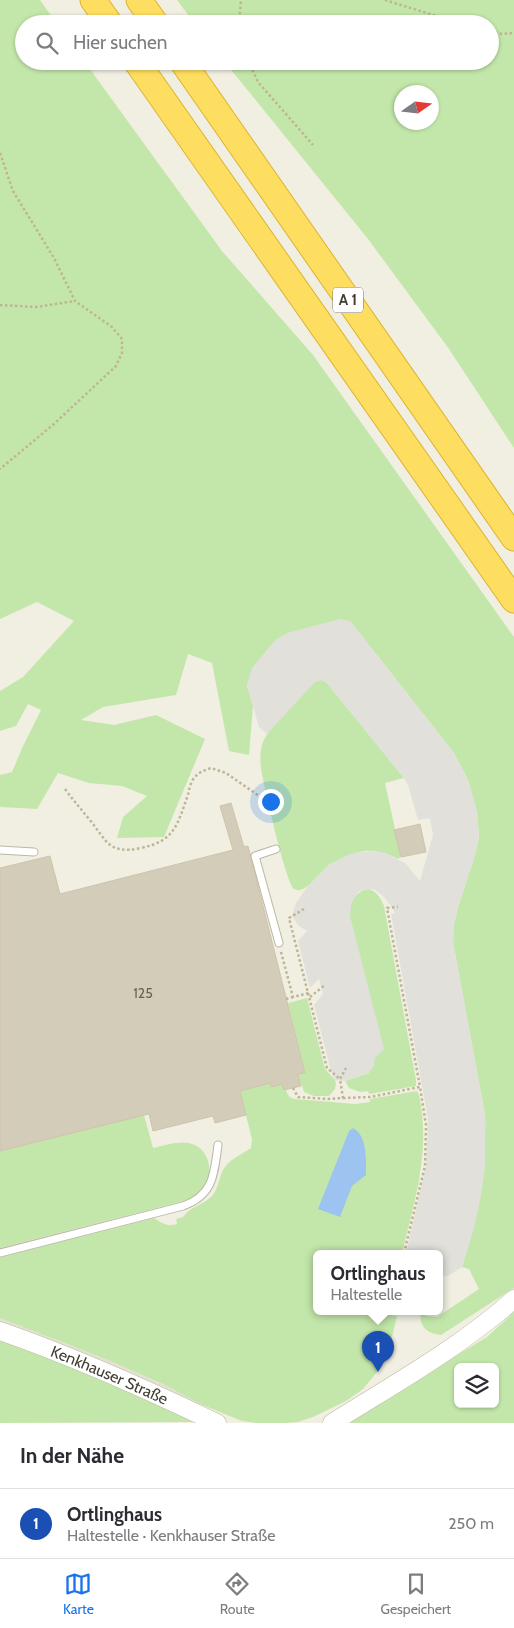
<!DOCTYPE html>
<html lang="de">
<meta charset="utf-8">
<style>
:root{--surface:#fff;--page:#f7f7f7;--text:#2b2b33;--muted:#7c7c81;--line:#e1e1e2;--accent:#1a73e8}
body{margin:0;font-family:Cabin,sans-serif;background:var(--page);color:var(--text)}
.controls{position:absolute;right:15px;bottom:15px;display:grid;overflow:hidden;border-radius:8px;box-shadow:0 1px 4px #0004}
.controls button{width:45px;height:45px;display:grid;place-items:center;padding:0;border:0;border-bottom:1px solid var(--line);background:var(--surface);color:var(--text);font:25px sans-serif}
.compass{position:absolute;left:394px;top:85px;width:45px;height:45px;border-radius:50%;background:var(--surface);box-shadow:0 1px 4px #0004;rotate:76deg}
.you{position:absolute;left:270px;top:801px;width:18px;height:18px;margin:-12px;border:4px solid #fff;border-radius:50%;background:#1a73e8;box-shadow:0 0 0 8px #1a73e833}
.badge{display:grid;place-items:center;width:32px;height:32px;border-radius:50%;background:var(--accent);color:#fff;font-size:16px;font-weight:700}
.pin{position:absolute;translate:-50% -41px;filter:drop-shadow(0 1px 2px #0008)}
.pin::after{content:'';position:absolute;top:26px;width:18px;height:15px;background:inherit;clip-path:polygon(0 0,100% 0,50% 100%)}
.popup{position:absolute;left:313px;top:1250px;width:130px;height:65px;box-sizing:border-box;display:grid;place-content:center;border-radius:8px;background:var(--surface);filter:drop-shadow(0 1px 4px #0005);font-size:16px;white-space:nowrap;color:var(--muted)}
.popup b{font-size:19px;color:var(--text)}
.popup::after{content:'';position:absolute;left:50%;top:100%;margin-left:-10px;border:10px solid transparent;border-top-color:var(--surface)}
.list{margin:0;padding:0;list-style:none}
h2{display:flex;justify-content:space-between;align-items:center;height:65px;margin:0;padding:0 20px;font-size:21px}
h2 small{font-size:16px;font-weight:400;color:var(--muted)}
.list li{display:grid;grid-template-columns:32px 1fr auto;gap:15px;align-items:center;box-sizing:border-box;height:70px;padding:0 20px;border-top:1px solid var(--line)}
.list b{display:block;font-size:19px;white-space:nowrap}
.list p{margin:0;font-size:16px;white-space:nowrap;color:var(--muted)}
.list em{font-size:16px;font-style:normal;color:var(--muted)}
.icon{flex:none;width:28px;height:28px;fill:none;stroke:currentColor;stroke-width:2;stroke-linecap:round;stroke-linejoin:round}
.map{position:relative;flex:none;width:514px;height:1423px;overflow:hidden}
.search{position:absolute;background:var(--surface);box-shadow:0 1px 4px #0004;left:15px;right:15px;top:15px;height:55px;display:flex;align-items:center;gap:12px;box-sizing:border-box;padding:0 18px;border-radius:28px;color:var(--muted);font-size:19px}
.sheet{height:135px;background:var(--surface)}
nav{display:flex;justify-content:space-around;align-items:center;box-sizing:border-box;height:70px;border-top:1px solid var(--line);background:var(--surface);font-size:14px;color:var(--muted)}
nav a{display:grid;justify-items:center;gap:2px}
nav .on{color:var(--accent)}
.map>svg:first-child{display:block}
.residential{fill:#e5e1d0}
.green{fill:#c3e7aa;fill-rule:evenodd}
.parking{fill:#e1e0db}
.water{fill:#9dc3f0}
.building{fill:#d3ccb8;stroke:#cdc4ab}
.lines{fill:none;stroke-linecap:round;stroke-linejoin:round}
.service-casing{stroke:#bcb7a5;stroke-width:9}
.tertiary-casing{stroke:#bcb7a5;stroke-width:19}
.motorway-casing{stroke:#ddb330;stroke-width:27}
.path{stroke:#beb596;stroke-width:2.5;stroke-dasharray:2.5 2.5;stroke-linecap:butt}
.service{stroke:#fff;stroke-width:7}
.tertiary{stroke:#fff;stroke-width:18}
.motorway{stroke:#fede60;stroke-width:25}
.labels{text-anchor:middle;stroke-width:4;stroke-linejoin:round;paint-order:stroke}
.number-label{font-size:14px;fill:#676254}
.shield{fill:#fff;stroke:#7b7870;stroke-width:1}
.shield-label{font-size:15px;font-weight:bold;fill:#433e33}
.street-label{font-size:16px;fill:#433e33;stroke:#fff}
</style>
<div class="map">
<svg width="514" height="1423" viewBox="0 0 514 1423">
<rect width="100%" height="100%" fill="#f1efe2"/>
<!-- residential -->
<polygon class="residential" points="0,1318 103,1358 163,1384 200,1404 194,1422 174,1410 0,1340"/>
<!-- green -->
<g class="green">
<path d="M0,0H40L57,24H24V61H84L222,251L313,355L514,637V1288L441,1335C428,1334 418,1327 421,1312L427,1316L437,1317L479,1289L469,1269L462,1267C477,1219 487,1166 485,1115L453,942L454,924L458,907L475,855L479,837L477,812L468,780L454,753L350,621L247,685L253,706L249,755L229,751L212,663L188,654L176,695L103,707L81,720L114,725L156,715L205,739L164,837L117,838L123,817L147,796L122,786L89,783L58,773L37,809L0,807V775L12,772L23,746L41,710L28,704L16,726L0,731V691L23,677L74,621L37,602L0,619Z"/>
<path d="M177,0H514V448L449,349L368,239L224,61H490V24H195ZM402,92H432V122H402Z"/>
<path d="M318,680H322L327,683L404,778L385,783L401,857L398,859C388,854 377,850 365,851C355,852 340,859 330,865C321,869 306,896 294,889C286,883 263,783 261,768C260,760 260,753 262,745C265,731 305,687 318,680Z"/>
<path d="M369,889C377,892 381,898 384,906L416,1080V1086L370,1094L367,1091L360,1092L349,1088L345,1081L369,1073L349,911C352,899 356,891 369,889Z"/>
<polygon points="307,998 325,1069 335,1080 336,1084 335,1089 329,1096 314,1096 304,1092 298,1074 305,1072 288,1003"/>
<path d="M270,1083L271,1087L282,1084L284,1090H286C288,1095 289,1098 295,1099L355,1104L370,1102V1099L417,1091L419,1095C431,1151 415,1199 402,1253H317V1311H391L390,1315L397,1316L389,1349L377,1372L363,1389L346,1401L313,1417L298,1422L285,1423H256L242,1421L200,1404L163,1384L103,1358L0,1318V1257L154,1218C162,1223 167,1227 177,1224L176,1219L183,1217C190,1207 203,1205 212,1196C218,1189 219,1178 223,1170C229,1159 241,1155 251,1148L252,1139L240,1091Z"/>
<path d="M144,1115L153,1148C166,1145 182,1139 195,1145C212,1153 214,1180 201,1192C195,1198 187,1199 180,1202L0,1248V1151Z"/>
<path d="M514,1312V1423H345L487,1337ZM458,1367H495V1404H458Z"/>
<path d="M0,1340C65,1363 134,1387 194,1422L0,1423Z"/>
</g>
<!-- parking -->
<polygon class="parking" points="340,619 350,621 454,753 468,780 477,812 479,837 475,855 458,907 454,924 453,942 485,1115 485,1167 481,1196 474,1228 462,1267 448,1276 439,1275 439,1253 406,1253 426,1166 428,1119 391,914 395,913 393,909 384,897 374,889 363,890 358,892 351,904 350,916 384,1049 375,1058 374,1066 369,1073 345,1081 335,1080 331,1071 314,1005 323,994 319,979 310,988 298,941 307,931 299,926 292,916 296,903 308,886 328,865 350,854 370,851 385,853 405,863 420,881 433,835 430,818 418,820 408,785 404,778 327,683 322,680 315,682 267,734 259,727 247,685 252,668 275,640 287,633"/>
<!-- water -->
<path class="water" d="M353,1128C368,1136 366,1161 366,1175L352,1186L340,1217L318,1209L349,1131Z"/>
<!-- building -->
<g class="building">
<polygon points="231,803 244,847 248,846 305,1073 298,1074 301,1086 284,1090 282,1084 271,1087 270,1083 240,1091 246,1115 215,1123 213,1116 153,1131 149,1114 0,1151 0,868 50,856 60,894 233,850 220,806"/>
<polygon points="420,824 426,852 401,857 394,830"/>
</g>
<g class="lines">
<!-- service casing -->
<g class="service-casing">
<g id="service">
<polyline points="276,849 255,856 279,943"/>
<polyline points="0,850 34,852"/>
<path d="M0,1253L183,1206C214,1195 214,1174 218,1145"/>
</g>
</g>
<!-- tertiary casing -->
<g class="tertiary-casing">
<g id="tertiary">
<path id="s1" d="M0,1331C75,1357 146,1389 217,1423"/>
<path d="M332,1423C394,1384 459,1348 514,1299"/>
</g>
</g>
<!-- motorway casing -->
<g class="motorway-casing">
<g id="motorway">
<polyline points="93,0 110,24"/>
<polyline points="139,0 156,24"/>
<polyline points="136,61 514,600"/>
<polyline points="182,61 514,538"/>
</g>
</g>
<!-- path -->
<g class="path">
<polyline points="385,0 462,24"/>
<polyline points="239,24 241,0"/>
<polyline points="490,31 502,34 514,33"/>
<polyline points="248,61 258,82 313,145"/>
<polyline points="0,153 13,191 54,258 75,301 112,327 122,339 122,353 116,366 54,424 0,469"/>
<polyline points="0,305 36,307 75,301"/>
<path d="M65,789C73,800 81,809 89,819C107,840 107,855 141,848C175,841 177,825 188,795C189,789 191,781 195,777C199,772 205,770 211,768L226,773L262,798"/>
<polyline points="304,909 289,918 327,1068 340,1079"/>
<polyline points="281,952 293,997 309,993"/>
<polyline points="310,997 325,985"/>
<polyline points="286,999 293,997"/>
<polyline points="293,1088 298,1097 328,1099 343,1098 340,1079 346,1068"/>
<polyline points="343,1098 370,1097 420,1087 387,908 398,907"/>
<polyline points="404,1253 425,1166 426,1125 420,1087"/>
</g>
<!-- service -->
<use href="#service" class="service"/>
<!-- tertiary -->
<use href="#tertiary" class="tertiary"/>
<!-- motorway -->
<use href="#motorway" class="motorway"/>
</g>
<g class="labels">
<!-- number labels -->
<g class="number-label">
<text x="143" y="998">125</text>
</g>
<!-- shield labels -->
<rect class="shield" x="333" y="287.5" width="30" height="25" rx="4"/>
<g class="shield-label">
<text x="348" y="305">A 1</text>
</g>
<!-- street labels -->
<g class="street-label">
<text dy="6" stroke="none"><textPath href="#s1" startOffset="118">Kenkhauser Straße</textPath></text>
</g>
</g>
</svg>
<div class="controls">
<button><svg class="icon" aria-label="layers" viewBox="0 0 24 24"><path d="M12 4l9 5-9 5-9-5zM3 14l9 5 9-5"/></svg></button>
</div>
<svg class="compass" viewBox="-18 -18 36 36"><path d="M0-13l5 13h-10z" fill="#e53935"/><path d="M0 13l5-13h-10z" fill="#7c7c81"/></svg>
<div class="you"></div>
<div class="pin badge" style="left:378px;top:1372px;background:#1a4fb4">1</div>
<div class="popup"><b>Ortlinghaus</b>Haltestelle</div>
<div class="search"><svg class="icon" aria-label="search" viewBox="0 0 24 24"><circle cx="10" cy="10" r="6"/><path d="M15 15l6 6"/></svg>Hier suchen</div>
</div>
<section class="sheet">
<h2>In der Nähe<small></small></h2>
<ul class="list">
<li><span class="badge" style="background:#1a4fb4">1</span><div><b>Ortlinghaus</b><p>Haltestelle · Kenkhauser Straße</p></div><em>250 m</em></li>
</ul>
</section>
<nav>
<a class="on"><svg class="icon" aria-label="map" viewBox="0 0 24 24"><path d="M3 6l6-2 6 2 6-2v14l-6 2-6-2-6 2zM9 4v14M15 6v14"/></svg>Karte</a>
<a><svg class="icon" aria-label="directions" viewBox="0 0 24 24"><path d="M12 3l9 9-9 9-9-9zM9 14v-3h6M13 9l2 2-2 2"/></svg>Route</a>
<a><svg class="icon" aria-label="saved" viewBox="0 0 24 24"><path d="M7 4h10v16l-5-4-5 4z"/></svg>Gespeichert</a>
</nav>
